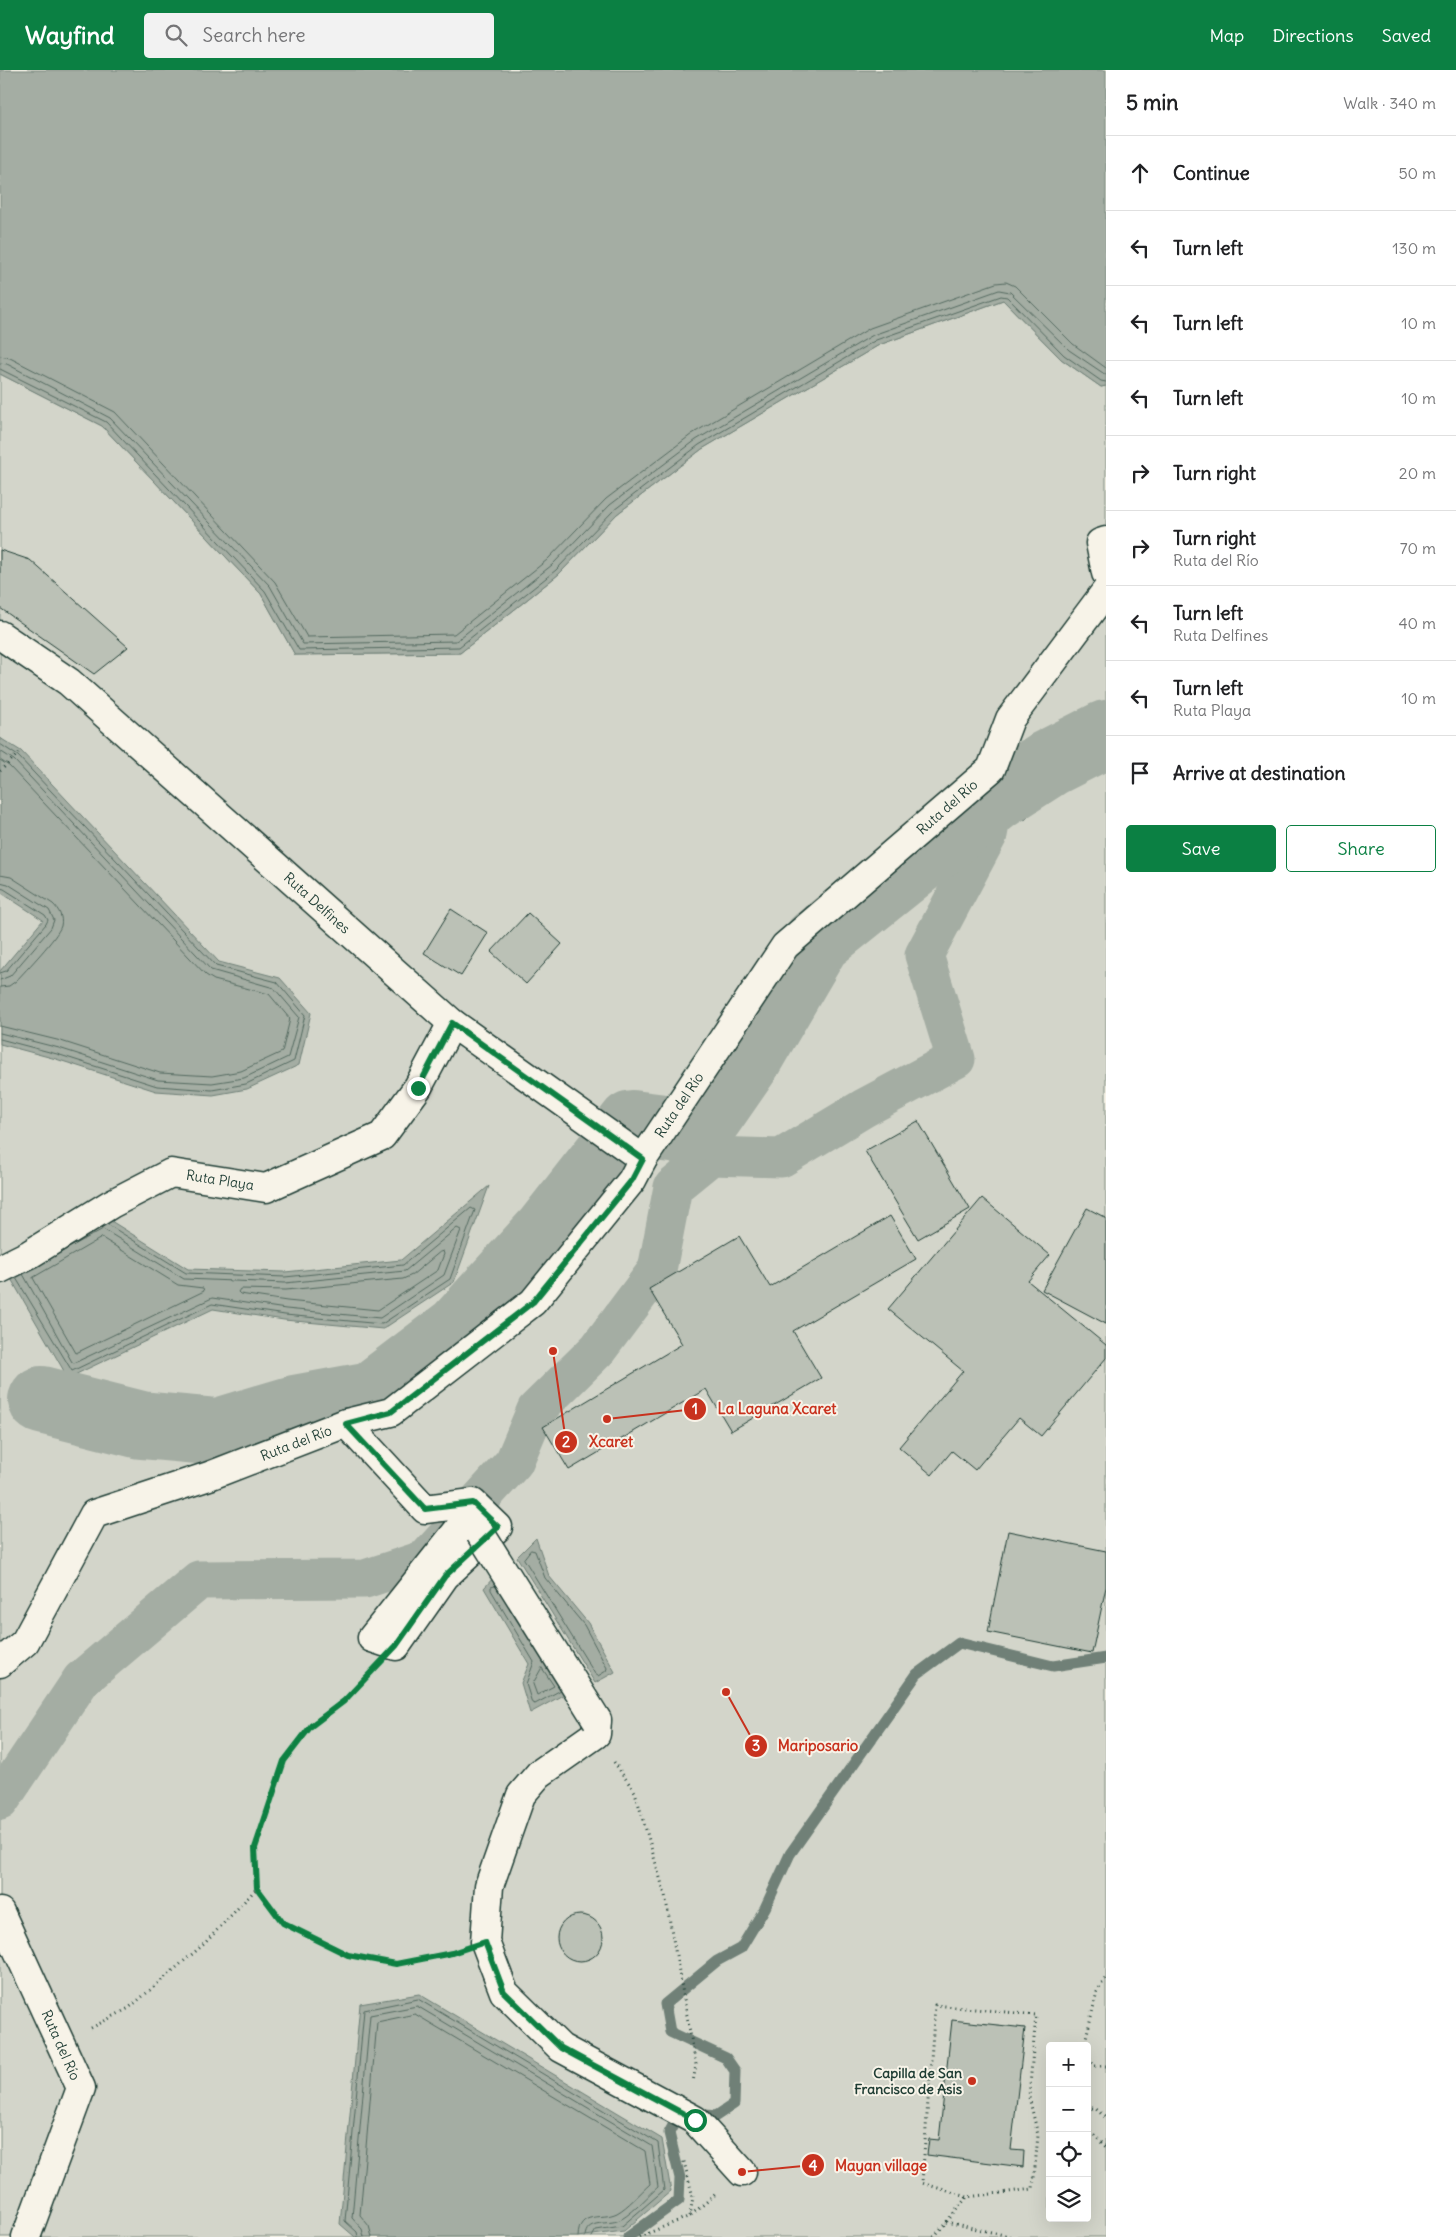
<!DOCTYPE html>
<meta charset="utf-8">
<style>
:root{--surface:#fff;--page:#f2f2f2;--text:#202124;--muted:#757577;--line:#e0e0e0;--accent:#0b8043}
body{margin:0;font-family:Delius,sans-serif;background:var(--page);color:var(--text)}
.controls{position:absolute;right:15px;bottom:15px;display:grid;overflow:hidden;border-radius:5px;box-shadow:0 5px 20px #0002}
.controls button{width:45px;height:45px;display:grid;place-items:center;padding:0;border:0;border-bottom:1px solid var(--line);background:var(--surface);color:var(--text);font:25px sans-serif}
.stop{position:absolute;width:15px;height:15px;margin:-11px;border:4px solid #0b8043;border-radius:50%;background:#fff}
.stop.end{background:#0b8043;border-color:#fff;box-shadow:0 1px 5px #0008}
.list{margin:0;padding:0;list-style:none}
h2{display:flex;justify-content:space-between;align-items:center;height:65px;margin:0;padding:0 20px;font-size:21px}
h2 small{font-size:16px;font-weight:400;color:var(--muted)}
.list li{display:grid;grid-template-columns:32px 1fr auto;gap:15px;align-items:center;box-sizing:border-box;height:75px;padding:0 20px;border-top:1px solid var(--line)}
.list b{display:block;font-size:19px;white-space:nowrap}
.list p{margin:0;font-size:16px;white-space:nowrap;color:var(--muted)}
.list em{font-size:16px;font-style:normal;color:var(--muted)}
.actions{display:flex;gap:10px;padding:15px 20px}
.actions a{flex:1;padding:11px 0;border:1px solid var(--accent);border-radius:5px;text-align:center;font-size:18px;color:var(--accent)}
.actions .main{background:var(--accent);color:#fff}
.icon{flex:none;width:28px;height:28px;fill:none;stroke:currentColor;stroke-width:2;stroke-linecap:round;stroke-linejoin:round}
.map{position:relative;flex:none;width:1106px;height:2167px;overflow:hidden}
header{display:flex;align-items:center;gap:30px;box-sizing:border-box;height:70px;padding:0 25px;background:var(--accent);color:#fff}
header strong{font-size:24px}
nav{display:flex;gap:28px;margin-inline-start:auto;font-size:18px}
.search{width:350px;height:45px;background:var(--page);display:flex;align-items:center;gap:12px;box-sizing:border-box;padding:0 18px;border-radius:5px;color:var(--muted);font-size:19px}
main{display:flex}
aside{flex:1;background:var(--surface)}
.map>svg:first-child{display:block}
.green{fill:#d3d5ca;stroke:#79897f;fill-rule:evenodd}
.water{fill:#a4ada3;stroke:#6f8077}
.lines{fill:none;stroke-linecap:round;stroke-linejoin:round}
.shore{stroke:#546a60;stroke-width:1}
.stream{stroke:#6f8077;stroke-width:11}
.canal{stroke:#a4ada3;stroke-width:39}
.river{stroke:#a4ada3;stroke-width:68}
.building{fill:#bbc1b6;stroke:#1f3d34}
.street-casing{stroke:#1f3d34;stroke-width:31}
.path{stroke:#1f3d34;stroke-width:3;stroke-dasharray:1 4;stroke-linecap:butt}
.street{stroke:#f7f3e8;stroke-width:28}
.street-bridge-casing{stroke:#1f3d34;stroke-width:31;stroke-linecap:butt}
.street-bridge{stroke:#f7f3e8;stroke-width:28}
.route{stroke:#0b8043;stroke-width:6}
.poi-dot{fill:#c8321e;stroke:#f7f3e8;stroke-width:2}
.labels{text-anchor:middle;stroke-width:4;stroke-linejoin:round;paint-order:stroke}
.street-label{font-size:14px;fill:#1f3d34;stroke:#f7f3e8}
.poi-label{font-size:14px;font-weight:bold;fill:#1f3d34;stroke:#f7f3e8;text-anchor:end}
.leader{fill:none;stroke:#c8321e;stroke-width:2}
.callout-dot{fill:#c8321e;stroke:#f7f3e8;stroke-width:2}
.mark-label{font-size:15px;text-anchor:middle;font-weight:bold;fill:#fff}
.callout-label{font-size:15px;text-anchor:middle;font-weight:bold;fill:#c8321e;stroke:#f7f3e8;stroke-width:4;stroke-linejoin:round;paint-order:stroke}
</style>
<header>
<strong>Wayfind</strong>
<div class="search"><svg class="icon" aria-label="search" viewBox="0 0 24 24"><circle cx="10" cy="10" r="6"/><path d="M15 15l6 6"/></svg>Search here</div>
<nav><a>Map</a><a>Directions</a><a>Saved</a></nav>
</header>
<main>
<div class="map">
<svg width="1106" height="2167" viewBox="0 0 1106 2167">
<rect width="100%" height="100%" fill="#f7f3e8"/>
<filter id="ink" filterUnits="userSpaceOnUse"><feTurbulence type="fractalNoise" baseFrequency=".02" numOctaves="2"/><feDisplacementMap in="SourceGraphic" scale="10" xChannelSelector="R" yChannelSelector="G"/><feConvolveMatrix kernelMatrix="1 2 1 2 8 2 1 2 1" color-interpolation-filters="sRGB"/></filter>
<g filter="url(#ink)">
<!-- green -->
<path class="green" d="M1003,230L1061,289L1101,317L1106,316V2167H0V304L102,356L261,524L295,585L460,583L559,504L617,444L702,379L879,275ZM1050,1976H1087V2148H1050Z"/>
<!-- water -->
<g class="water">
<polygon points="0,0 1106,0 1106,316 1101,317 1061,289 1003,230 879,275 702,379 617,444 559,504 460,583 295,585 261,524 102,356 0,304"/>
<polygon points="1106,636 1106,697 1072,701 1025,750 995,728 1023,688 1076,650"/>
<polygon points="0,668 21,681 219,892 280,908 311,943 299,995 247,1019 213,1025 156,1021 56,989 0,974 0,901 43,850 0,822"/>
<polygon points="489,1116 454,1212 383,1259 284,1250 213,1239 68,1308 6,1200 103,1146 188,1199 285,1202 401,1190"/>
<polygon points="536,1468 549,1506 588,1553 615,1602 595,1613 517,1487"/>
<polygon points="495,1506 572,1620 530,1643 521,1613 529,1594 484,1518"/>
<polygon points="419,1924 662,2069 671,2121 624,2161 577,2167 355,2167 340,2154 360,1934"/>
</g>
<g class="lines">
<!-- shore -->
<g class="shore">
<polyline points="0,286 10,288 115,342 275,512 307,567 454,564 547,490 606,429 692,364 870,258 996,213 1006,212 1015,216 1073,274 1106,298"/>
<polyline points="0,293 7,294 110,348 270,516 303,574 456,571 552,495 610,435 696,370 873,265 999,220 1010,222 1069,280 1106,305"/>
<polyline points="0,299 106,352 265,521 299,580 459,577 556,500 614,440 699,375 876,270 1001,226 1007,227 1064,285 1101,311 1106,312"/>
<path d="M1106,641C1073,657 1015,692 1003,727L1025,742L1069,697L1106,692"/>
<path d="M1106,648C1076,662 1023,693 1012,726L1024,734L1066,691L1106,686"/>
<polyline points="1106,657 1086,666 1069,679 1072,682 1106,678"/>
<polyline points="0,674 18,686 216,896 277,912 305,945 294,991 246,1014 212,1020 157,1016 57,984 0,969"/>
<polyline points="0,681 14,690 211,900 274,918 299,947 288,987 244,1008 212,1013 158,1010 59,978 0,963"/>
<polyline points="0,690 9,696 206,905 214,910 269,924 290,949 282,982 241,1001 212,1006 160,1003 61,971 0,956"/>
<path d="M0,805L11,807L53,834C59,840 63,847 61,856C57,868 26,900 16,911L9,916L0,917"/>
<polyline points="0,812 8,814 49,840 54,850 51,858 10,906 0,910"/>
<polyline points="0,818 4,819 45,845 48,850 46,854 6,901 0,903"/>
<polygon points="102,1168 178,1215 203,1218 204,1221 76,1283 33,1208"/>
<polygon points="440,1182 443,1181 444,1184 438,1200 378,1240 287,1231 240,1224 238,1222 240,1219 286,1220 403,1209 412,1205"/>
<polyline points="23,1204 72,1292 74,1293 212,1228 286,1239 380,1248 444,1205 461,1160 457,1158 405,1201 285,1213 184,1209 103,1159 65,1180"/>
<polyline points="16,1208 72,1301 212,1234 285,1245 382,1254 450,1209 475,1140 471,1138 403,1195 285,1207 186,1203 107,1154"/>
<polygon points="531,1480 535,1481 545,1508 584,1555 607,1598 606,1601 598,1606 595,1604 524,1489"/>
<polyline points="495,1516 491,1517 491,1520 534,1592 526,1614 532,1633 535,1634 561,1620"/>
<polygon points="542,1598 554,1616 537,1625 533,1614"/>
<polyline points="358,2167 357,2162 345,2151 364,1940 418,1929 658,2073 664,2120 622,2156 596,2160 592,2167"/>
<path d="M364,2167L362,2159L352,2148L370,1945L417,1936L652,2076L658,2117C649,2125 628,2148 617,2151C605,2155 586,2149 585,2167"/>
<path d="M372,2167L369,2156L360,2145L377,1952L415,1944L645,2081L650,2114C640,2123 628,2137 617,2143C601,2151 579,2139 578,2167"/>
</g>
<!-- stream -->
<g class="stream">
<polyline points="696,2044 716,2046 734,2034 735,2001 726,1988 670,1962 665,1934 717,1891 741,1878 765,1838 790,1784 917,1604 959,1573 1053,1596 1106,1588"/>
<polyline points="628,2167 679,2130 680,2108 669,2063 680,2042"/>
</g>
<!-- canal -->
<polyline class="canal" points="0,1731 81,1610 199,1510 365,1509 426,1489 514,1392 536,1340 598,1279 657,1200 673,1117 711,1086 781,1088 864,1038 956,989 924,885 988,765 995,728"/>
<!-- river -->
<polyline class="river" points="42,1330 141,1355 218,1362 295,1339 372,1325 459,1259 548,1161 632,1054 688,1061 709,1046 745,994 817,871 995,728 1049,693 1106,664"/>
</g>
<!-- building -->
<g class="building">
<polygon points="0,480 30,490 128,577 94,604 0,538"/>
<polygon points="451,839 488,863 461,906 424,883"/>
<polygon points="528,843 562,874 526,914 491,882"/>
<polygon points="918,1051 970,1139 918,1169 865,1081"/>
<polygon points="982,1128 1050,1185 1028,1211 1106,1275 1106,1288 1041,1366 1019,1348 975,1400 952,1381 932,1405 899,1377 963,1301 888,1239"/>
<polygon points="1087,1138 1106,1148 1106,1254 1042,1220"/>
<polygon points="890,1146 916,1189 793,1261 821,1308 731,1361 706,1319 569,1400 543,1357 682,1274 649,1219 739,1166 770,1217"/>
<polygon points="1008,1461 1106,1481 1106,1517 1092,1583 988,1562"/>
<circle cx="580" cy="1868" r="23"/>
<polygon points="952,1950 1025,1958 1011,2080 1024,2081 1023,2097 927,2085 929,2069 939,2070"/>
</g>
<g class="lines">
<!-- street casing -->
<g class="street-casing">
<g id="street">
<polyline points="1106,471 1100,473 1106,503"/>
<polyline points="0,565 69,612 452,953 643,1089"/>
<polyline points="0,1199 30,1184 111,1134 171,1103 266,1118 382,1066 418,1017 452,953"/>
<polyline points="346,1353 425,1439 473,1433 498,1457 445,1506 396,1576 372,1568 458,1460 480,1463"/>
<polyline points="0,1593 25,1572 94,1444 209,1406 346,1353 391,1342 533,1232 632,1110 643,1089 785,876 991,699 1010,649 1106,521"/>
<polyline points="597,1650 596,1664 539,1704 521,1725 489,1816 485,1872 504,1922 561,1978 695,2050 742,2102"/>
<polyline points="0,1842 81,2018 26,2167"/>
</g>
</g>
<!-- path -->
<g class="path">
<polyline points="0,701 21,681"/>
<polyline points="614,1692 635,1722 665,1825 696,1995 693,2012"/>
<polyline points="257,1818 283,1853 348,1885 396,1894 454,1883"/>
<polyline points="91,1958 129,1938 204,1874 257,1818 255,1778 284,1691 311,1655 344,1631 371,1602"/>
<polyline points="1084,1976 1097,1922 1106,1907"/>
<polyline points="1087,1984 1094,1996 1106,1996"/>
<polyline points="1087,2038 1095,2038 1106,2048"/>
<polyline points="1087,2058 1106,2077"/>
<polyline points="691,2145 717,2123"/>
<polyline points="946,2152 1013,2167"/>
<polyline points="639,2167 690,2146 693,2127 683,2088"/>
<polyline points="934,2167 967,2127 1033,2119 1038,2065 1029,2027 1036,1945 935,1935 922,2113 967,2127"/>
</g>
<!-- street -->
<use href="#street" class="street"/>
<!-- street-bridge casing -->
<g class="street-bridge-casing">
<polyline id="street-bridge" points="480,1463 597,1650"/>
</g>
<!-- street-bridge -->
<use href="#street-bridge" class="street-bridge"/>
</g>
</g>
<g class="lines" filter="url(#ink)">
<!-- route -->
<polyline class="route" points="418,1018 452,953 643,1089 632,1110 533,1232 391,1342 346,1354 425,1439 473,1433 498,1457 445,1506 396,1576 344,1631 311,1656 284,1691 255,1778 257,1818 283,1853 348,1885 396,1894 452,1883 485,1872 504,1922 561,1978 695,2050"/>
</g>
<!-- markers -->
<circle class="poi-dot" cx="972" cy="2011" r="5"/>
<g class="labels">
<!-- street labels -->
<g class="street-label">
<text transform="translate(947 737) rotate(-41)" y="5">Ruta del Río</text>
<text transform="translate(317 833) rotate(42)" y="5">Ruta Delfines</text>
<text transform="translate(679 1035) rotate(-56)" y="5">Ruta del Río</text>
<text transform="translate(220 1110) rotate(9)" y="5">Ruta Playa</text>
<text transform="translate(296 1373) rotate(-21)" y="5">Ruta del Río</text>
<text transform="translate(61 1975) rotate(66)" y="5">Ruta del Río</text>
</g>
<!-- poi labels -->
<g class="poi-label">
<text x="962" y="2008">Capilla de San<tspan x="962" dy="16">Francisco de Asis</tspan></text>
</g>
</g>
<!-- callouts -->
<path class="leader" d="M607 1349L695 1339M553 1281L566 1372M726 1622L756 1676M742 2102L813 2095"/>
<g class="callout-dot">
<circle cx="607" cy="1349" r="5"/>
<circle cx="553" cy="1281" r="5"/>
<circle cx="726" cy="1622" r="5"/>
<circle cx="742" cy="2102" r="5"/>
<circle cx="695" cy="1339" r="12"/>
<circle cx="566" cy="1372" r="12"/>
<circle cx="756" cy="1676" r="12"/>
<circle cx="813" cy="2095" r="12"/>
</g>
<g class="mark-label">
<text x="695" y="1344">1</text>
<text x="566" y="1377">2</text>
<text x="756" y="1681">3</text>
<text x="813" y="2101">4</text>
</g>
<g class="callout-label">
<text x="777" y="1344">La Laguna Xcaret</text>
<text x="611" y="1377">Xcaret</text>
<text x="818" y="1681">Mariposario</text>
<text x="881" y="2101">Mayan village</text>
</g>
</svg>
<div class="controls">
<button>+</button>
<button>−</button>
<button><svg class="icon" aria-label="locate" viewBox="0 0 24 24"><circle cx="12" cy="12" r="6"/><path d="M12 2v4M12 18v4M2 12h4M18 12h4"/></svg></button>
<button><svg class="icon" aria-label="layers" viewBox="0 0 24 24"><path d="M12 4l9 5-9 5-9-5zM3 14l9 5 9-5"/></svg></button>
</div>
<div class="stop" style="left:695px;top:2050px"></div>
<div class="stop end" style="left:418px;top:1018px"></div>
</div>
<aside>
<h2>5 min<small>Walk · 340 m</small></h2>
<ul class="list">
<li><svg class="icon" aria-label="ahead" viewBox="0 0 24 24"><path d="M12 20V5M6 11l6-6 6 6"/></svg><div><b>Continue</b></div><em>50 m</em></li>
<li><svg class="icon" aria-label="left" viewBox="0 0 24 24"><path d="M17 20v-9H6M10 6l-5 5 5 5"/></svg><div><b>Turn left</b></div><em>130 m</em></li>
<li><svg class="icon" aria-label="left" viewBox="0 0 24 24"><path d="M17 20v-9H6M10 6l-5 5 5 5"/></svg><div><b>Turn left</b></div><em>10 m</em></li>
<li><svg class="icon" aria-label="left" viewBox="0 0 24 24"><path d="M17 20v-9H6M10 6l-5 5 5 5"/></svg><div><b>Turn left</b></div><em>10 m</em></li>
<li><svg class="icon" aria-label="right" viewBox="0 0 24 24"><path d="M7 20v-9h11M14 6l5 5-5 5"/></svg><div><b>Turn right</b></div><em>20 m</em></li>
<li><svg class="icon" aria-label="right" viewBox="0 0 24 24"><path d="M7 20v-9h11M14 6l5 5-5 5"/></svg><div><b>Turn right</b><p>Ruta del Río</p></div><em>70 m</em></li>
<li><svg class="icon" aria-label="left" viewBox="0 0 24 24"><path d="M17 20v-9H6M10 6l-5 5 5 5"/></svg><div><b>Turn left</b><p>Ruta Delfines</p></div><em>40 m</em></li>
<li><svg class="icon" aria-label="left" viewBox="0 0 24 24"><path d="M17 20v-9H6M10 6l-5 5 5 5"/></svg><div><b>Turn left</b><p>Ruta Playa</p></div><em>10 m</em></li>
<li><svg class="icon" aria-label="arrive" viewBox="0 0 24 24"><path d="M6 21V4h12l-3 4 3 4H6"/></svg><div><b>Arrive at destination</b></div></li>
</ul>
<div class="actions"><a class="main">Save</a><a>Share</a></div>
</aside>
</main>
